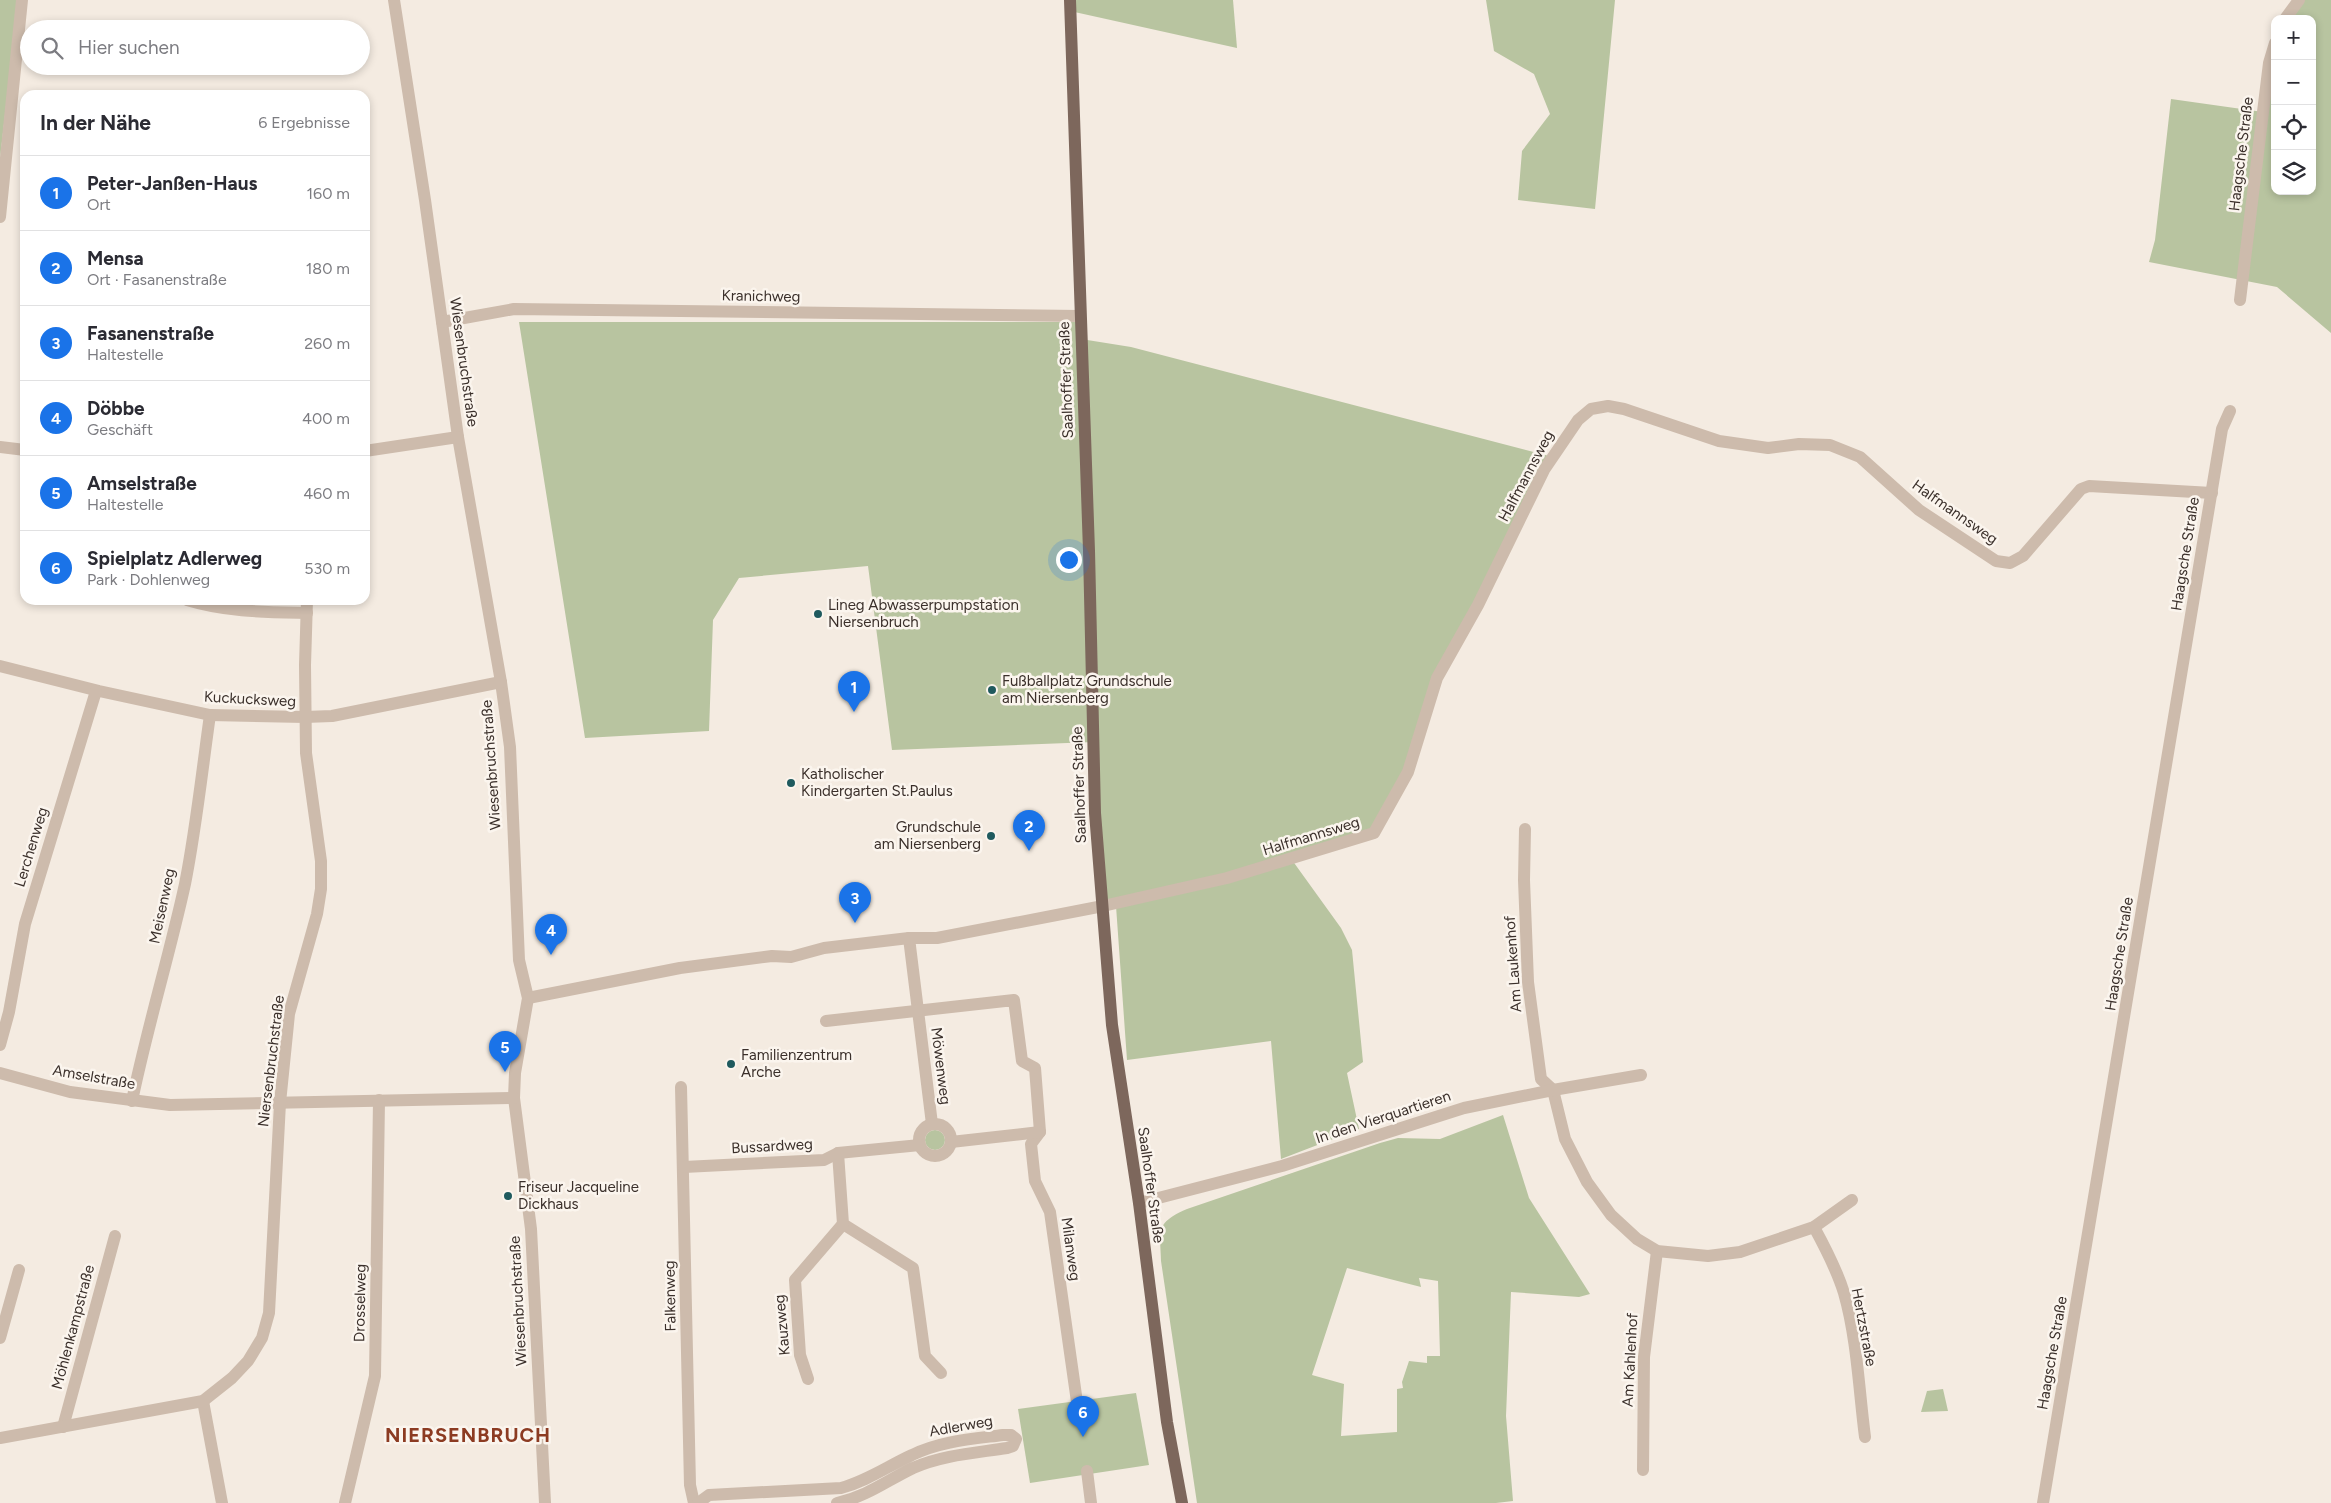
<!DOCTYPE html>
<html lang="de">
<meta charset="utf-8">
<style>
:root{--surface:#fff;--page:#f7f7f7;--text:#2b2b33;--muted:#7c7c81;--line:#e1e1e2;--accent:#1a73e8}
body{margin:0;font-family:Figtree,sans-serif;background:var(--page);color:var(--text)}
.controls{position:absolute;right:15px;top:15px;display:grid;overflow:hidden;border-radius:10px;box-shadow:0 2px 8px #0003}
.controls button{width:45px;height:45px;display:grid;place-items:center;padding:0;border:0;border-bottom:1px solid var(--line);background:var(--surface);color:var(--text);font:25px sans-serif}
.you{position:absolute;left:1068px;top:559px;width:18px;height:18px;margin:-12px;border:4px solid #fff;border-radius:50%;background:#1a73e8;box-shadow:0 0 0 8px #1a73e833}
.badge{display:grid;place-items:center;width:32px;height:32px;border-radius:50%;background:var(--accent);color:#fff;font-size:16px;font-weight:700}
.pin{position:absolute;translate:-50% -41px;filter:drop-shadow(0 1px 2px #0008)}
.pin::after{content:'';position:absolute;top:26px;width:18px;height:15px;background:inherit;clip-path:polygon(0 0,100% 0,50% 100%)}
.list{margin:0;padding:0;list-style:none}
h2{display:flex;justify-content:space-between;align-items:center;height:65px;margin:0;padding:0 20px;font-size:21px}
h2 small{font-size:16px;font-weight:400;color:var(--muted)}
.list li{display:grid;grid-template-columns:32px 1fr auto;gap:15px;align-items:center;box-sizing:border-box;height:75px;padding:0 20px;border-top:1px solid var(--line)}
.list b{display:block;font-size:19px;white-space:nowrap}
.list p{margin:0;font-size:16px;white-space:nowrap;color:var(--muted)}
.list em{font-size:16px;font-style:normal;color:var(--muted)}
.icon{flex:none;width:28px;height:28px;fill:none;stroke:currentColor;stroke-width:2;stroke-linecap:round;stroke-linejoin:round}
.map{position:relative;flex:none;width:2331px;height:1503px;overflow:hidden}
.search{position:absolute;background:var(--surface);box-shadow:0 2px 8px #0003;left:20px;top:20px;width:350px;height:55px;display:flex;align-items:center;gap:12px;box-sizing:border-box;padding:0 18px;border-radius:28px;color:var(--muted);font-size:19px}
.panel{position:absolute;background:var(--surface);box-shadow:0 2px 8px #0003;left:20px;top:90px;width:350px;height:515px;border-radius:15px}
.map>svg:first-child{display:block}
.green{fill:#b8c4a0;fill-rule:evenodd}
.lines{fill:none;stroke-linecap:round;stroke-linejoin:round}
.minor{stroke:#cdbbac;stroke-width:12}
.major{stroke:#7d675c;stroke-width:12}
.poi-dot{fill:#1f5a5e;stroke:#fbf5ee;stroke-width:2}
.labels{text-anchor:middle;stroke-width:5;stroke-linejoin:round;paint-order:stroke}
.street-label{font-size:15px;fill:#3b302b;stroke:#fbf5ee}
.poi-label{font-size:15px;fill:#3b302b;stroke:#fbf5ee;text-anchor:start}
.district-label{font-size:20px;font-weight:bold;letter-spacing:1px;fill:#8c3b22;stroke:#fbf5ee}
</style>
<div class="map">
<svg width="2331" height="1503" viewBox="0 0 2331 1503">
<rect width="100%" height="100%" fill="#f4ebe1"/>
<!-- green -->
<g class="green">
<polygon points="0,0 18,0 0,159"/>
<polygon points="1070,0 1233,0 1237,48 1070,11"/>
<polygon points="1486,0 1615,0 1595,209 1518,200 1522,151 1550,114 1534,74 1494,51"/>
<polygon points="2299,0 2331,0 2331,333 2277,287 2149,262 2155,240 2171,99 2263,112 2275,43 2275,191 2312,191 2312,19 2285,19"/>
<polygon points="519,322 1081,322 1081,339 1131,347 1553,457 1434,683 1408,772 1372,838 1292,860 1341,928 1352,950 1363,1062 1347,1073 1359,1129 1281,1159 1271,1041 1127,1060 1116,906 1103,906 1093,742 892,750 868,566 739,578 713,620 709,731 585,738"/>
<path d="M1503,1115L1529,1198L1590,1294L1579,1297L1511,1292L1506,1416L1513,1501L1496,1503H1197L1161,1261C1160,1230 1155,1223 1187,1209L1380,1143L1398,1138L1440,1139ZM1347,1268L1421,1287L1419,1278L1438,1281L1440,1356H1427V1363L1409,1361L1402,1382L1403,1388L1397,1389V1432L1341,1436L1344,1384L1312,1375Z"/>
<circle cx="935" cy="1140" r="10"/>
<polygon points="1943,1389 1948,1411 1921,1412 1927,1391"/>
<polygon points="1136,1393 1149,1465 1030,1483 1018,1409"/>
</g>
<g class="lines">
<!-- minor -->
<g class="minor">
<polyline points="394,0 425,200 458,437 501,682 510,747 519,960 528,998 515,1073 514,1098 531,1229 545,1503"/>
<polyline points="2285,19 2299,0"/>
<polyline points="0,217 22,0"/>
<polyline points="2240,300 2269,63 2275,43"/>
<polyline points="442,322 514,309 1080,316"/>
<polyline points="0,447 25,450"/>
<polyline points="365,451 458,437"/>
<path d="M187,600C226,612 266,612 307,613"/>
<polyline points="0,666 99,691 210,715 305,717 332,716 501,682"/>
<polyline points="1525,829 1524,880 1528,982 1541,1079 1553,1090"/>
<polyline points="909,938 932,1124"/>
<polyline points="528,998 680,968 772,956 791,957 824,948 909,938 937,938 1103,906 1227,878 1374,833 1408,772 1437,678 1478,605 1544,470 1578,420 1591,409 1608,406 1624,409 1719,441 1768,448 1799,444 1830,445 1860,457 1919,510 1996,561 2010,563 2023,556 2081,489 2089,486 2212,493"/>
<polyline points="826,1021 1014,1000 1022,1061 1035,1068 1040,1132 1031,1144 1035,1181 1050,1212 1077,1402"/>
<polyline points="0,1045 9,1012 25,924 96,691"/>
<polyline points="0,1073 70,1092 170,1105 514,1098"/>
<polyline points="681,1087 690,1485 694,1503"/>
<polyline points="1553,1090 1565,1139 1587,1182 1611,1215 1637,1239 1657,1251 1708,1256 1740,1252 1814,1227 1852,1200"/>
<path d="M132,1101C147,1028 169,957 185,884C196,829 202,771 210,715"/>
<circle cx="935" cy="1140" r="16"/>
<polyline points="951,1142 1040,1132"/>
<polyline points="838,1153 843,1224 913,1268 925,1356 941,1373"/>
<polyline points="684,1167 824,1160 838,1153 920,1145"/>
<polyline points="1139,1203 1282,1166 1464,1108 1553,1090 1641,1075"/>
<path d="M1814,1227C1826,1249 1837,1270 1844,1293C1857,1338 1859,1391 1865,1437"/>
<polyline points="0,1338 19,1270"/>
<polyline points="808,1379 800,1355 795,1280 843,1224"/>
<polyline points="203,1401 222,1503"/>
<polyline points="63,1427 115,1236"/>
<polyline points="0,1438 203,1401 232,1378 248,1361 262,1338 269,1313 280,1103 289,1014 317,914 321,889 321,861 306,753 305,665 307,600"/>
<polyline points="1643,1470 1644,1357 1657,1251"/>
<polyline points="1087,1471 1091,1503"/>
<polyline points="345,1503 375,1376 379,1100"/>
<path d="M698,1503L709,1495L841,1488C867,1481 888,1466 912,1455C940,1441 972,1439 1003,1435H1011L1016,1439L1013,1446L1007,1448C975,1453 943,1455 913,1468C886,1481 868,1496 837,1503"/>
<polyline points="2043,1503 2222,429 2230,411"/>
</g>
<!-- major -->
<polyline class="major" points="1070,0 1089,551 1095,813 1112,1025 1139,1203 1167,1422 1182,1503"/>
</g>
<!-- markers -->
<g class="poi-dot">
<circle cx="818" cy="614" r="5"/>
<circle cx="992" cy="690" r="5"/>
<circle cx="791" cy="783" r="5"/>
<circle cx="991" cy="836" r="5"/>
<circle cx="731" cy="1064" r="5"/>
<circle cx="508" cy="1196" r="5"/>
</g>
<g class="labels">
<!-- street labels -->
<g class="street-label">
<text transform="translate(2241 154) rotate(-83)" y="5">Haagsche Straße</text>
<text transform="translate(761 296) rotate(1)" y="5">Kranichweg</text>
<text transform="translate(464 362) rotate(82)" y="5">Wiesenbruchstraße</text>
<text transform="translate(1066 380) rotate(-92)" y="5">Saalhoffer Straße</text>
<text transform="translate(1526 476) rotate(-62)" y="5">Halfmannsweg</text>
<text transform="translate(1955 512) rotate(35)" y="5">Halfmannsweg</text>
<text transform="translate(2185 554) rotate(-81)" y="5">Haagsche Straße</text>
<text transform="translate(250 699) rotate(3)" y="5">Kuckucksweg</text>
<text transform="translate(491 765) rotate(-94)" y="5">Wiesenbruchstraße</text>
<text transform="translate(1079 785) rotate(-92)" y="5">Saalhoffer Straße</text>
<text transform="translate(1311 836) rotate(-17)" y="5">Halfmannsweg</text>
<text transform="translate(31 847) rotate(-73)" y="5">Lerchenweg</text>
<text transform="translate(162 906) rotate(-78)" y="5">Meisenweg</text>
<text transform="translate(2119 954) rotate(-81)" y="5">Haagsche Straße</text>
<text transform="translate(1513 964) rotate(-94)" y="5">Am Laukenhof</text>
<text transform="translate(271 1061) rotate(-83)" y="5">Niersenbruchstraße</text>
<text transform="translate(941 1066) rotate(83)" y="5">Möwenweg</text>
<text transform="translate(94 1077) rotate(10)" y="5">Amselstraße</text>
<text transform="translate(1383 1117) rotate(-18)" y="5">In den Vierquartieren</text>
<text transform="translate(772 1146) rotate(-3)" y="5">Bussardweg</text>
<text transform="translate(1151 1185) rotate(82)" y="5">Saalhoffer Straße</text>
<text transform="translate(1071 1249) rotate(82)" y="5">Milanweg</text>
<text transform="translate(670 1296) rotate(-91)" y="5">Falkenweg</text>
<text transform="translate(518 1301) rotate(-93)" y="5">Wiesenbruchstraße</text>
<text transform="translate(360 1303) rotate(-89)" y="5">Drosselweg</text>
<text transform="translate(782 1325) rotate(-95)" y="5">Kauzweg</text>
<text transform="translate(73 1327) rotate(-75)" y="5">Möhlenkampstraße</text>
<text transform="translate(1864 1327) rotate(79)" y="5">Hertzstraße</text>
<text transform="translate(2052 1353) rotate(-80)" y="5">Haagsche Straße</text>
<text transform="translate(1630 1360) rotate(-87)" y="5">Am Kahlenhof</text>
<text transform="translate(961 1426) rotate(-10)" y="5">Adlerweg</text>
</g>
<!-- poi labels -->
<g class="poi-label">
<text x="828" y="610">Lineg Abwasserpumpstation<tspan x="828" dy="17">Niersenbruch</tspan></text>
<text x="1002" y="686">Fußballplatz Grundschule<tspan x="1002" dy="17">am Niersenberg</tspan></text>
<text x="801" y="779">Katholischer<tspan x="801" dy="17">Kindergarten St.Paulus</tspan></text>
<text x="981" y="832" text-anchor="end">Grundschule<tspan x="981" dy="17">am Niersenberg</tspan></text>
<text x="741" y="1060">Familienzentrum<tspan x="741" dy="17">Arche</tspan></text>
<text x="518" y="1192">Friseur Jacqueline<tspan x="518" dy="17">Dickhaus</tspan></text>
</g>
<!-- district labels -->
<g class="district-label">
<text x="468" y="1442">NIERSENBRUCH</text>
</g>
</g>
</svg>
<div class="controls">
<button>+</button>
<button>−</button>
<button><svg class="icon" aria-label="locate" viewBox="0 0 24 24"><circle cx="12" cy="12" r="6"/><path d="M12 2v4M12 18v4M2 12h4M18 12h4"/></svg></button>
<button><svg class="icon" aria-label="layers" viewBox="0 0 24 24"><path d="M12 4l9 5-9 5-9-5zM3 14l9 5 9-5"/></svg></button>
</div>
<div class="you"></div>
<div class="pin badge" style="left:854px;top:712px">1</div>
<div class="pin badge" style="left:1029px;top:851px">2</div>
<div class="pin badge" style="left:855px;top:923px">3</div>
<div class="pin badge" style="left:551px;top:955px">4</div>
<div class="pin badge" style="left:505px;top:1072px">5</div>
<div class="pin badge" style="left:1083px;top:1437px">6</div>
<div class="search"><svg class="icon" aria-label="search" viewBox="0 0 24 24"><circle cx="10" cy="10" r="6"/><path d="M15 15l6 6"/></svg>Hier suchen</div>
<section class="panel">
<h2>In der Nähe<small>6 Ergebnisse</small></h2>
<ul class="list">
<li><span class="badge">1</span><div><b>Peter-Janßen-Haus</b><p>Ort</p></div><em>160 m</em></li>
<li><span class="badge">2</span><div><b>Mensa</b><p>Ort · Fasanenstraße</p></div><em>180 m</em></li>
<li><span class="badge">3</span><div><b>Fasanenstraße</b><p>Haltestelle</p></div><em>260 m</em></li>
<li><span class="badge">4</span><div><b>Döbbe</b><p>Geschäft</p></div><em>400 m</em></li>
<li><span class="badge">5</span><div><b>Amselstraße</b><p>Haltestelle</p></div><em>460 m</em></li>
<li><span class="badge">6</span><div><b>Spielplatz Adlerweg</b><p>Park · Dohlenweg</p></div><em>530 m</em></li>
</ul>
</section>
</div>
